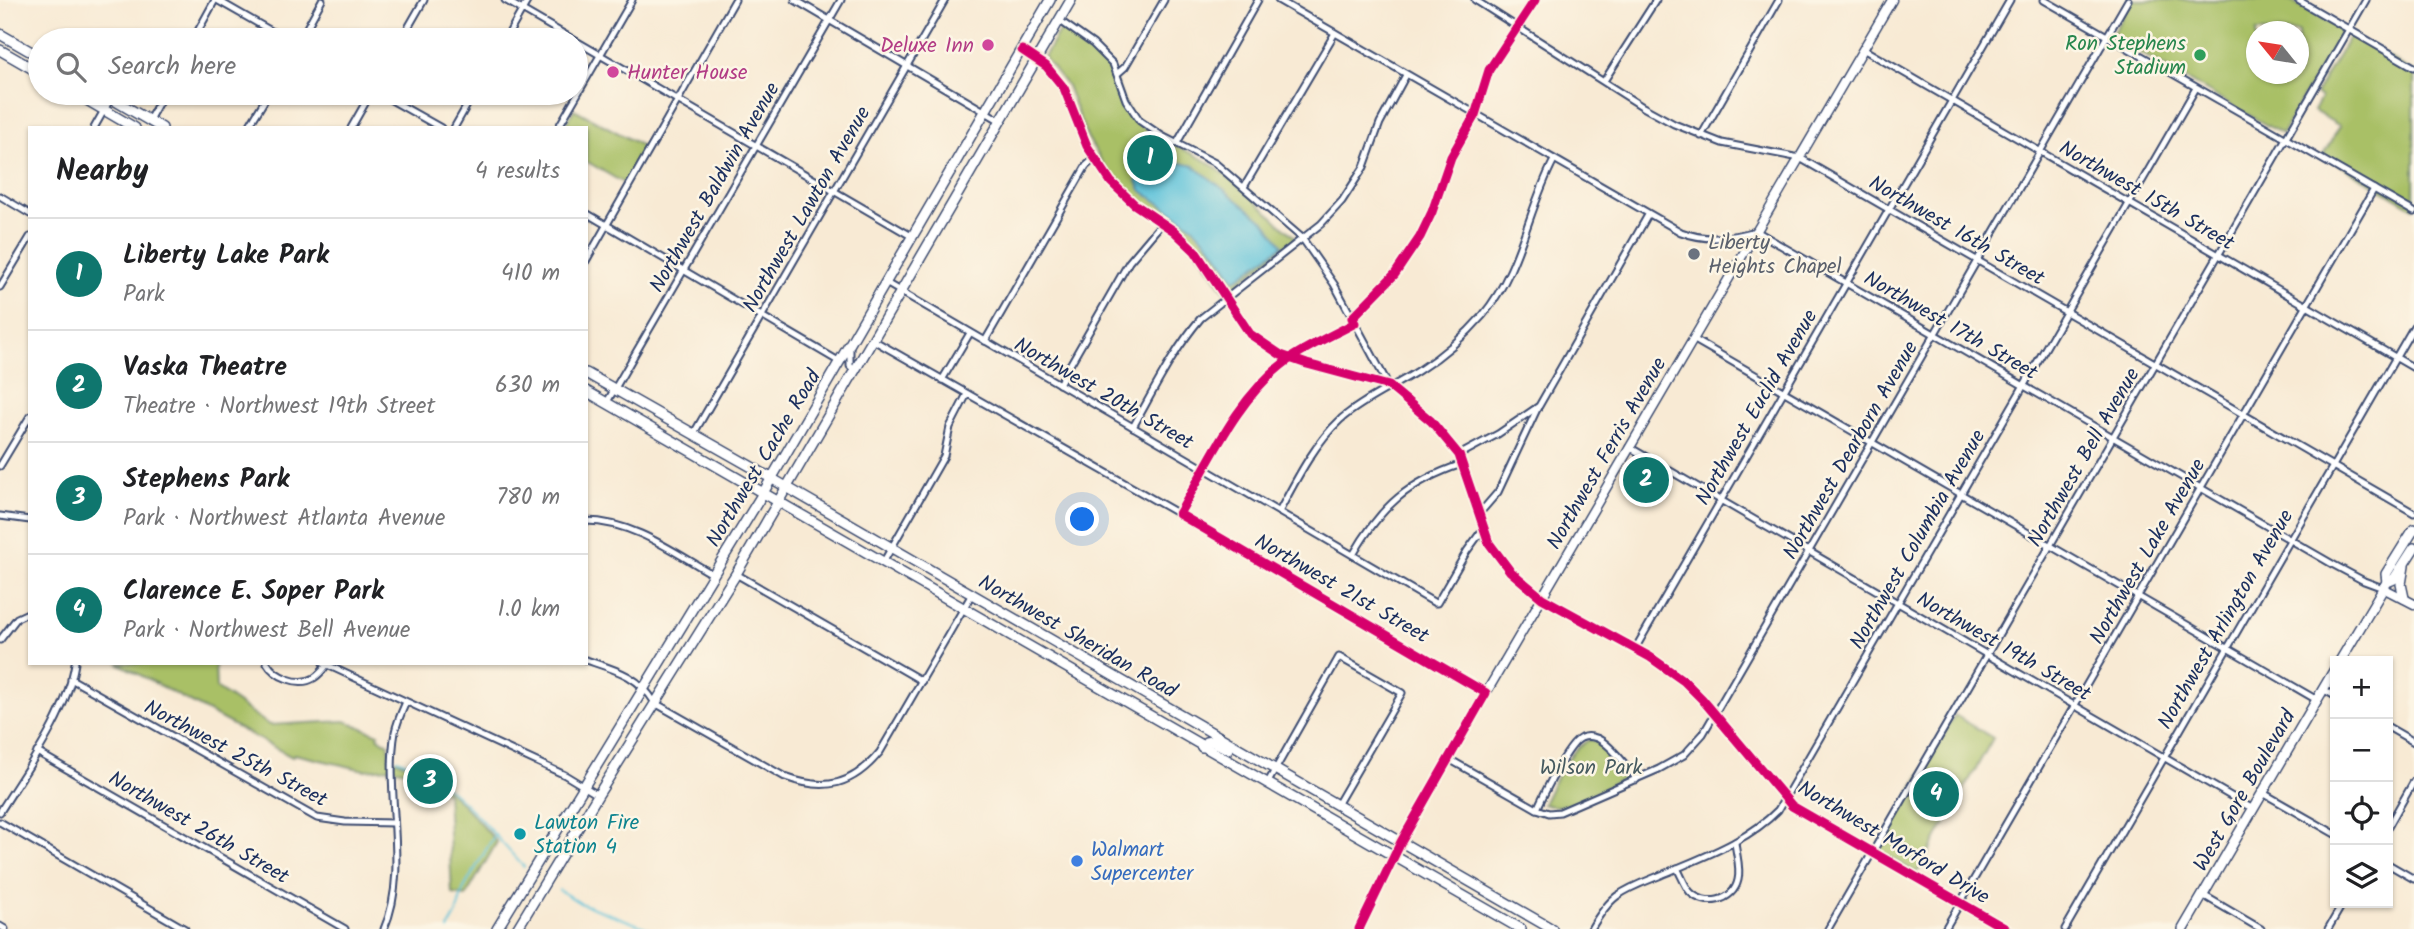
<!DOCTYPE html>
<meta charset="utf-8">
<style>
:root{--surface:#fff;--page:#f6f6f6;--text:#202124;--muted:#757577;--line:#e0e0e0;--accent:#0f766e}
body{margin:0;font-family:Kalam,sans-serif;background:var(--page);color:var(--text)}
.controls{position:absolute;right:21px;bottom:21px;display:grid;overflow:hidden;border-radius:0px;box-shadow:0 2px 5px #0004}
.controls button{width:63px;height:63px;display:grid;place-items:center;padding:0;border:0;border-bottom:2px solid var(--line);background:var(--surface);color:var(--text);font:35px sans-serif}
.compass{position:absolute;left:2246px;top:21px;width:63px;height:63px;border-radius:50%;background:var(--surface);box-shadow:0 2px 5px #0004;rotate:300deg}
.you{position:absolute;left:1083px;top:520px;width:24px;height:24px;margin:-18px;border:5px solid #fff;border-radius:50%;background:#1a73e8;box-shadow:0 0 0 10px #1a73e833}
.badge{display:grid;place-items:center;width:46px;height:46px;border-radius:50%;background:var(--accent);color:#fff;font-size:23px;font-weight:700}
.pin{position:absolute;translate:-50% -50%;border:4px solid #fff;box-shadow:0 2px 7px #0006}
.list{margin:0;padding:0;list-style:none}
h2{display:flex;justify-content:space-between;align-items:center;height:91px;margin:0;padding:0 28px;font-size:30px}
h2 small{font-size:23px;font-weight:400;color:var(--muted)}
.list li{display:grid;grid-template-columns:46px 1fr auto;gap:21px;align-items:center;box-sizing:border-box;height:112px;padding:0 28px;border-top:2px solid var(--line)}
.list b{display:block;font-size:26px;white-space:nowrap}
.list p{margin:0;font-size:23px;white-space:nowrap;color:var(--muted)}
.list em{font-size:23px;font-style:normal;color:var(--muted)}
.icon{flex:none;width:38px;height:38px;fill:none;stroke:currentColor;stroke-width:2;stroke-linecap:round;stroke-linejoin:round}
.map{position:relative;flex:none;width:2414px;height:929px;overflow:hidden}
.search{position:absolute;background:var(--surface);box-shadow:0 2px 5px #0004;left:28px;top:28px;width:560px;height:77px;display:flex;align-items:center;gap:18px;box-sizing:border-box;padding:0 24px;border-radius:38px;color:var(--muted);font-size:26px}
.panel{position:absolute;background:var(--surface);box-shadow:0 2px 5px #0004;left:28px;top:126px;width:560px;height:539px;border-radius:0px}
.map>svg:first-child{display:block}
.green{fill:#a9c066;stroke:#627862;stroke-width:2;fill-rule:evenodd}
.water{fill:#5dc2da;stroke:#3c789c;stroke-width:2}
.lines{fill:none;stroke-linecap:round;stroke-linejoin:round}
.stream{stroke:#5dc2da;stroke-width:2}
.street-casing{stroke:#3c4b70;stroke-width:9}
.secondary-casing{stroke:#3c4b70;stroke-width:11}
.primary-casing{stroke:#3c4b70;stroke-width:12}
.street{stroke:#fff;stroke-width:5}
.secondary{stroke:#fff;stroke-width:8}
.primary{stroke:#fff;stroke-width:9}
.cycleway-casing{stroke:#fcf5e5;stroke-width:13}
.cycleway{stroke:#d6006c;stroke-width:9}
.hotel-dot{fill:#d1479c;stroke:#fcf5e5;stroke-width:2.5}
.leisure-dot{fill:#2e9e5b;stroke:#fcf5e5;stroke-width:2.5}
.worship-dot{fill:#6b7280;stroke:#fcf5e5;stroke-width:2.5}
.culture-dot{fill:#0f9aa8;stroke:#fcf5e5;stroke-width:2.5}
.shop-dot{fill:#3f7fe0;stroke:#fcf5e5;stroke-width:2.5}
.labels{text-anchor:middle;stroke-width:5;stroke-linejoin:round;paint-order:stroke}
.leisure-label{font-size:21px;fill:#27864d;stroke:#fcf5e5;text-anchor:end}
.hotel-label{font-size:21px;fill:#b23c85;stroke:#fcf5e5;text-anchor:end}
.street-label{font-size:21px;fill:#1b2f5e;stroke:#fcf5e5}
.worship-label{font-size:21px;fill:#5b616d;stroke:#fcf5e5;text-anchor:start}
.park-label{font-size:21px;fill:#465a60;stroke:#fcf5e5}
.culture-label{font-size:21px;fill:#0d838f;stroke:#fcf5e5;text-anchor:start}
.shop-label{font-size:21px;fill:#366cbe;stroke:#fcf5e5;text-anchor:start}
</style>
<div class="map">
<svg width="2414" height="929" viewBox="0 0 2414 929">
<rect width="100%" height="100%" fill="#fcf5e5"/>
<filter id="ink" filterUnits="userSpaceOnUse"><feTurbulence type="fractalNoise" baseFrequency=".0143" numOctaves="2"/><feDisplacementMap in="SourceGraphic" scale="14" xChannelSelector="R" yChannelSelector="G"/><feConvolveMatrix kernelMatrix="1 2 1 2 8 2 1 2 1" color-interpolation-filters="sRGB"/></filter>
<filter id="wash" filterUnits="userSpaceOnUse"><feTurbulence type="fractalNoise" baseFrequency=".00686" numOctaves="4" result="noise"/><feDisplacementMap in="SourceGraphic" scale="28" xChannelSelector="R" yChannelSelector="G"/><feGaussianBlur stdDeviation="1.57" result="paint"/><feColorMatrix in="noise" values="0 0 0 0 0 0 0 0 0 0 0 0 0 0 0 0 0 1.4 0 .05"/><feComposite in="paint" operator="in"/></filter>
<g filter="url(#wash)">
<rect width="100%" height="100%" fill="#f8ead4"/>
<!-- green -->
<g class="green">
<path d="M2132,0H2290L2342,30L2282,134L2111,36ZM2256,32H2298V74H2256Z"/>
<path d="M1061,28C1082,38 1101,52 1112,74C1120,90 1123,107 1136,121C1155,141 1183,147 1206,161C1238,182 1267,212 1296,238L1226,293L1195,247L1172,224L1137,202L1121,188L1107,170L1086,135L1067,86L1044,57Z"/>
<polygon points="2350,35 2414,72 2414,208 2323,155 2340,126 2314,111 2321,98 2315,94"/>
<polygon points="574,109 646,148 625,184 586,161 586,128 564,128"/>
<path d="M118,663H215L216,688L269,725L345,721L379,734L378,737L389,744V759C436,768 467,809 497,842L466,896L452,894L447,793L408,771L389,768L364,770L294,754L292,757Z"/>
<polygon points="1955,715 1993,738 1917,873 1878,850"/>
<path d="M1590,739L1601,743L1626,773L1625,777C1602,788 1568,814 1543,804C1555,780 1566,752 1590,739Z"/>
</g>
<!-- water -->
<path class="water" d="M1159,158L1194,166L1265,222L1283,245L1235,280L1214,249L1191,225L1142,191C1136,182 1135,176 1141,167H1149Z"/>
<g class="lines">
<!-- stream -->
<g class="stream">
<path d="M397,759C452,778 486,827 524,867"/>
<polyline points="559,890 580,903 650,929"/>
<polyline points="448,929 456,915 463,890 494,836"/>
</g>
</g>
</g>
<g filter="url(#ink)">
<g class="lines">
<!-- street casing -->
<g class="street-casing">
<g id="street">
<polyline points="217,0 287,40"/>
<polyline points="505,0 574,40"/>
<polyline points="795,0 1001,121"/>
<path d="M1278,0L1681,232C1708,242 1730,238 1756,231L2334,565L2364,581L2383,588"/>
<polyline points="1475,0 1643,107 1674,124 1722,143 1800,158 2414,513"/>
<polyline points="2044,0 2414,212"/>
<polyline points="2298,0 2414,67"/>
<polyline points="1059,20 1093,44 1113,64 1126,100 1140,121 1162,136 1215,163 1302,238 1334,284 1389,386"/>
<polyline points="193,40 215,0"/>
<polyline points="300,40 322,0"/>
<polyline points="401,40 424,0"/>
<polyline points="505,40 528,0"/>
<polyline points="576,41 913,237"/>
<polyline points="1863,49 2414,368"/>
<polyline points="1022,50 1046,66 1064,88 1087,146 1111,182 1134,204 1174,231 1195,251 1250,334 1281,355 1307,364 1389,386 1431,421 1459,455 1489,543 1510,571 1542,598 1650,657 1684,681 1702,699 1792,806 2006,929"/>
<polyline points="1117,74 1125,67 1164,0"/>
<polyline points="1604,81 1656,0"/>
<polyline points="379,93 441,128"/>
<polyline points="149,120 164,93"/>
<polyline points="94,128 111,98"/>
<polyline points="248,128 269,93"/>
<polyline points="351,128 371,93"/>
<polyline points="454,128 474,93"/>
<polyline points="558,128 632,0"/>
<polyline points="1701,136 1779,0"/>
<polyline points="1177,143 1258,0"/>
<polyline points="1244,187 1335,33"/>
<polyline points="0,196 30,214"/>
<polyline points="586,213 840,362"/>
<polyline points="586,261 735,0"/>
<polyline points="886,283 1435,603 1437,603 1467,551 1483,529"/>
<polyline points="0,287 30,237"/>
<polyline points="1352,318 1395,274 1420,237 1432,212 1451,157 1475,115 1489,70 1535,0"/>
<polyline points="1693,339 2317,700"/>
<polyline points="873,340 1179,514 1486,693"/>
<polyline points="985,341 1086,166 1094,159"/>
<polyline points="850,348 850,366 855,371"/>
<polyline points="942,380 970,333"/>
<polyline points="1059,384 1129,262 1162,223"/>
<polyline points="607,402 841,0"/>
<path d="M1133,427C1154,390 1173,351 1201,318L1321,224L1342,201L1364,167L1380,123L1406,75"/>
<polyline points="694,433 945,0"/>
<polyline points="1629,447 2253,809"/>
<polyline points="1459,455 1498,434 1539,406 1648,215"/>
<polyline points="0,466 30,416"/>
<path d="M1279,512C1296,480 1314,444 1341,419C1364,399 1393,387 1418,371C1443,355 1464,337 1483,315C1521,269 1527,211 1554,160"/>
<path d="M1179,514C1210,461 1237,397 1288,360C1308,346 1333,335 1355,323"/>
<polyline points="1479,514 1498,492 1538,407"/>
<polyline points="0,516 30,520"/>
<path d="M586,521C633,521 675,553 714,575"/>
<path d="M1353,555C1381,506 1408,482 1462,464"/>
<polyline points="884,561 944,456 950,427 967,394"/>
<polyline points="736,574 922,681"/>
<polyline points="0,640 17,618 30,612"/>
<polyline points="1635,649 2010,0"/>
<path d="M586,660C616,670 638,675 655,703L785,777C826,792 853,785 880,752L972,594"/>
<path d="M267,663C275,677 299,687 314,678C319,675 323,670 327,665"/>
<polyline points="323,663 565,775 598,795"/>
<polyline points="71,679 317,818 345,822 394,823"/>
<polyline points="2323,689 2335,696"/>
<polyline points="2388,727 2414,742"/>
<polyline points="37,752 345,929"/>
<polyline points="1449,759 1537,809 1549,813 1560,812 1659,769 1684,755 1703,734 2128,0"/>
<polyline points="1267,784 1339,657 1402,693 1337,805"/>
<polyline points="2263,793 2335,834"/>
<path d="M1537,809C1544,794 1568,744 1581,738C1588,735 1597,737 1602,741C1614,749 1624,763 1633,774L1636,780"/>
<path d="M0,812C27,768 67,715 75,663"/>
<polyline points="0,822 185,929"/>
<polyline points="2388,827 2414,781"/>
<polyline points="2388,864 2414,879"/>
<path d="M1677,868C1681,875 1685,886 1690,892C1705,907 1733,902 1738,880C1741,868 1736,854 1735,842"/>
<polyline points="2203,895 2261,929"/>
<polyline points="0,926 5,929"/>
<path d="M384,929C410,870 384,795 395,732C397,722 402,711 406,702"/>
<path d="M1591,929C1598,917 1606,904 1617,896C1632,885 1650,880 1666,873C1705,856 1748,841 1778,810L2196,88"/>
<polyline points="1828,929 2366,0"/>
<polyline points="1945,929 2374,189"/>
<polyline points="2065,929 2414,326"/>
<polyline points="2328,929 2343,903"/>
</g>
</g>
<!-- secondary casing -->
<g class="secondary-casing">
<g id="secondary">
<polyline points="2383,588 2414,604"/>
<polyline points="1359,929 1401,842 1486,693 1892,0"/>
</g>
</g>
<!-- primary casing -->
<g class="primary-casing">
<g id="primary">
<polyline points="0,34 40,57"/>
<polyline points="0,50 40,73"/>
<polyline points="75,93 135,128"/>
<polyline points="102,93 162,128"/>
<polyline points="586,373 750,466 1552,929"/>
<polyline points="586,391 1521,929"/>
<polyline points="2404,566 2401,584 2404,598"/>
<polyline points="2387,582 2386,574 2414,529"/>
<polyline points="2340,661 2387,582 2394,579 2414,548"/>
<polyline points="1202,747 1206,742 1211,741 1228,749"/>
<polyline points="497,929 763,493 1050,0"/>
<polyline points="517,929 598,795 736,574 1071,0"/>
<polyline points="2183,929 2335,669"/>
</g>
</g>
<!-- street -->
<use href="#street" class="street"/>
<!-- secondary -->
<use href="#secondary" class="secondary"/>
<!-- primary -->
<use href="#primary" class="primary"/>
<!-- cycleway casing -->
<g class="cycleway-casing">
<g id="cycleway">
<polyline points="1022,50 1046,66 1064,88 1087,146 1111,182 1134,204 1174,231 1195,251 1250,334 1281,355 1307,364 1389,386 1431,421 1459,455 1489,543 1510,571 1542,598 1650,657 1684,681 1702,699 1792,806 2006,929"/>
<path d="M1359,929L1401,842L1486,693L1179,514C1210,461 1237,397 1288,360C1308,346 1333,335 1355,323L1352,318L1395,274L1420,237L1432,212L1451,157L1475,115L1489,70L1535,0"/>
</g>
</g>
<!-- cycleway -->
<use href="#cycleway" class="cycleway"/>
</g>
</g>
<!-- markers -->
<g class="hotel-dot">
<circle cx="988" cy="45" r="7"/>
<circle cx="613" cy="72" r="7"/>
</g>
<circle class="leisure-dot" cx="2200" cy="55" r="7"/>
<circle class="worship-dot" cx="1694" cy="254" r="7"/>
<circle class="culture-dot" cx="520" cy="834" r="7"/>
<circle class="shop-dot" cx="1077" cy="861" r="7"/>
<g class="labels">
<!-- leisure labels -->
<g class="leisure-label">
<text x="2186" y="50">Ron Stephens<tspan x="2186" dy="24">Stadium</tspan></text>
</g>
<!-- hotel labels -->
<g class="hotel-label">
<text x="974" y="52">Deluxe Inn</text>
<text x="627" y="79" text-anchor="start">Hunter House</text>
</g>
<!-- street labels -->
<g class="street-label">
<text transform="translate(714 187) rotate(-60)" y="7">Northwest Baldwin Avenue</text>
<text transform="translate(2147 195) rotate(30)" y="7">Northwest 15th Street</text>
<text transform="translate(806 209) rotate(-60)" y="7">Northwest Lawton Avenue</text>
<text transform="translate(1957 230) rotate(30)" y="7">Northwest 16th Street</text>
<text transform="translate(1951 325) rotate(30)" y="7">Northwest 17th Street</text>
<text transform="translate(1104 393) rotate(30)" y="7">Northwest 20th Street</text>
<text transform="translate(1756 407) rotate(-60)" y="7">Northwest Euclid Avenue</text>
<text transform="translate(1850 450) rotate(-60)" y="7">Northwest Dearborn Avenue</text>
<text transform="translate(1606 453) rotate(-60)" y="7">Northwest Ferris Avenue</text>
<text transform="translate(2083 457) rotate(-60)" y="7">Northwest Bell Avenue</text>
<text transform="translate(763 458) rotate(-59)" y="7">Northwest Cache Road</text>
<text transform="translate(1917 539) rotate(-60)" y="7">Northwest Columbia Avenue</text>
<text transform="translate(2147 551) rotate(-60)" y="7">Northwest Lake Avenue</text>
<text transform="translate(1342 588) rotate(30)" y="7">Northwest 21st Street</text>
<text transform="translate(2225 619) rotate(-60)" y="7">Northwest Arlington Avenue</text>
<text transform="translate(1078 636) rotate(30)" y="7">Northwest Sheridan Road</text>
<text transform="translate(2004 646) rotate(30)" y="7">Northwest 19th Street</text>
<text transform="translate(236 753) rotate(28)" y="7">Northwest 25th Street</text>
<text transform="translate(2244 790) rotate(-60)" y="7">West Gore Boulevard</text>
<text transform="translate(199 827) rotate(30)" y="7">Northwest 26th Street</text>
<text transform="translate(1894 842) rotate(31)" y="7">Northwest Morford Drive</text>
</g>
<!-- worship labels -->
<g class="worship-label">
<text x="1708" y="249">Liberty<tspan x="1708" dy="24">Heights Chapel</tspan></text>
</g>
<!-- park labels -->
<g class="park-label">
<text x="1591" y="774">Wilson Park</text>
</g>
<!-- culture labels -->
<g class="culture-label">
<text x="534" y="829">Lawton Fire<tspan x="534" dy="24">Station 4</tspan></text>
</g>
<!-- shop labels -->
<g class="shop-label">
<text x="1091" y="856">Walmart<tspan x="1091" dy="24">Supercenter</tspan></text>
</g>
</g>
</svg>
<div class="controls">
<button>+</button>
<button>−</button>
<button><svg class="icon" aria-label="locate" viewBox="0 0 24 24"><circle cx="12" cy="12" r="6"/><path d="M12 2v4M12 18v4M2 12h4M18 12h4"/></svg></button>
<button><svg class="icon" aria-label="layers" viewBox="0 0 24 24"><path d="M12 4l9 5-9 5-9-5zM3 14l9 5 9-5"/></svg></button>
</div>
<svg class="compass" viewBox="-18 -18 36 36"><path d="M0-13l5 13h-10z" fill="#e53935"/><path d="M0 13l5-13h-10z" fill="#757577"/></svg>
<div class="you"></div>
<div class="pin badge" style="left:1150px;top:158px">1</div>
<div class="pin badge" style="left:1646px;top:480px">2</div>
<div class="pin badge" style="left:430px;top:781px">3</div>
<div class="pin badge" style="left:1936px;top:794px">4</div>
<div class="search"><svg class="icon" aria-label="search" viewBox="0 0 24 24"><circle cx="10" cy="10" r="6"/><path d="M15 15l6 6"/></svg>Search here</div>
<section class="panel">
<h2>Nearby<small>4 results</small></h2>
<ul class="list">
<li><span class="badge">1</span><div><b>Liberty Lake Park</b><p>Park</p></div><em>410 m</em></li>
<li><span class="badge">2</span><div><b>Vaska Theatre</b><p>Theatre · Northwest 19th Street</p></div><em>630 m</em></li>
<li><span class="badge">3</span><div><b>Stephens Park</b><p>Park · Northwest Atlanta Avenue</p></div><em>780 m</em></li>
<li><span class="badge">4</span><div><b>Clarence E. Soper Park</b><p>Park · Northwest Bell Avenue</p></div><em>1.0 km</em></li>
</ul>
</section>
</div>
